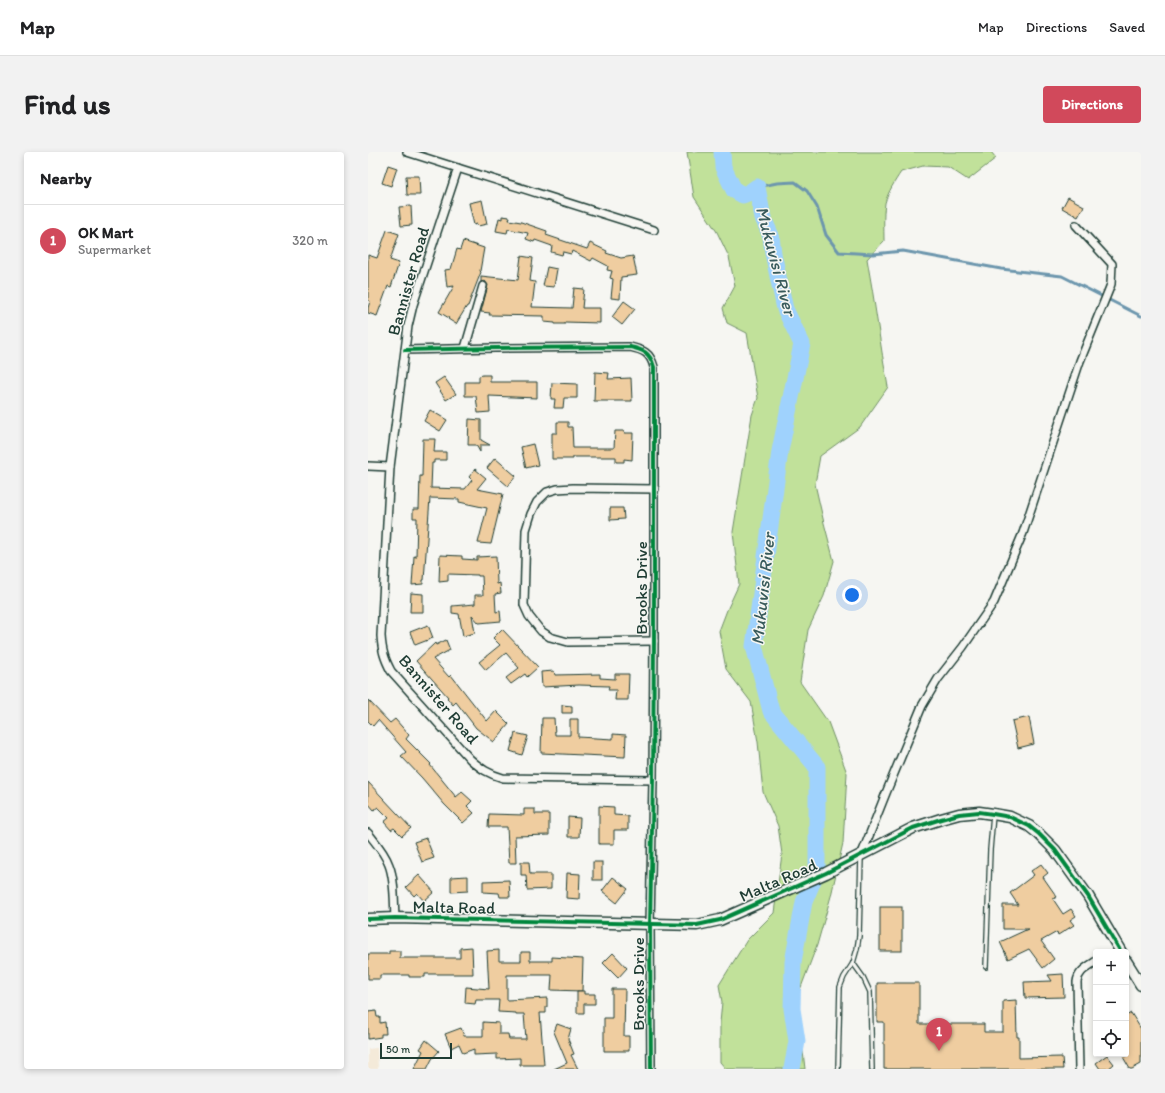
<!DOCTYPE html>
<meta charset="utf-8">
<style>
:root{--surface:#fff;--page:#f2f2f2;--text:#202124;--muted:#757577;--line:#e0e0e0;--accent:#d1495b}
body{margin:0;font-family:Itim,sans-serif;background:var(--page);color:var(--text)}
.controls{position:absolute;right:12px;bottom:12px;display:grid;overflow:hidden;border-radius:4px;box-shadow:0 2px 6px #0003}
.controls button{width:36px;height:36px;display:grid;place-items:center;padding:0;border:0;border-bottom:1px solid var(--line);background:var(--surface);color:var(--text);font:20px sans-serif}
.scale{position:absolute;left:12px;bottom:10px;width:72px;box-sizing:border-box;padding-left:4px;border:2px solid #1f3d34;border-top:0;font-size:11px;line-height:14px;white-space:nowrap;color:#1f3d34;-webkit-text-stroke:3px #f6f6f2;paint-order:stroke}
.you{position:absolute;left:484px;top:443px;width:14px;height:14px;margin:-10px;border:3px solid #fff;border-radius:50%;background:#1a73e8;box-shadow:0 0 0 6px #1a73e833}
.badge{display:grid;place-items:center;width:26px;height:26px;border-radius:50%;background:var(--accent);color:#fff;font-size:13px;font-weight:700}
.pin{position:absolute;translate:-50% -33px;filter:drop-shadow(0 1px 2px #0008)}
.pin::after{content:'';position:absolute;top:21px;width:14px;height:12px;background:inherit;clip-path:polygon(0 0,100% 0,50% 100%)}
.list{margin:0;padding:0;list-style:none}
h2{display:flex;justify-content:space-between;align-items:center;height:52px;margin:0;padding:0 16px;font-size:17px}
h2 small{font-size:13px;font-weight:400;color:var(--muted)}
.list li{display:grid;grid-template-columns:26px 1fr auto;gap:12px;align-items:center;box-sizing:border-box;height:72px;padding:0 16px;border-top:1px solid var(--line)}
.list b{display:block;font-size:15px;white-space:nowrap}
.list p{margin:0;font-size:13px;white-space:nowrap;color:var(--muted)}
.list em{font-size:13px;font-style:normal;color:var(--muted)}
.icon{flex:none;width:22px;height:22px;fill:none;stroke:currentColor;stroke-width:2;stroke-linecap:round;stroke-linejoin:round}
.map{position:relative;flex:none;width:773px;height:917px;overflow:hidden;border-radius:4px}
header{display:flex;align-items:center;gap:24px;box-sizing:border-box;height:56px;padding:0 20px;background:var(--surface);border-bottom:1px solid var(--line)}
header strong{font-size:19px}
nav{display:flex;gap:22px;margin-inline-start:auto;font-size:14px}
.intro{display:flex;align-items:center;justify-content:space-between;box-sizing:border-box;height:96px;padding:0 24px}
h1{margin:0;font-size:28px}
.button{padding:10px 18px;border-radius:4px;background:var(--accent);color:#fff;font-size:14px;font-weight:700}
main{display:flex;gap:24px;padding:0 24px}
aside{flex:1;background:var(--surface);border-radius:4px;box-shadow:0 2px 6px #0003}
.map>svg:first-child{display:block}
.built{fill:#f4ead9}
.green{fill:#c1e19a;stroke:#708f67}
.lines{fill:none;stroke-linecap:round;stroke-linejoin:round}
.stream{stroke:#6c96ad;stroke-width:3}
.river{stroke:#9fd2fd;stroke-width:17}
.building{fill:#efcda0;stroke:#1f3d34}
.lane-casing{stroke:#1f3d34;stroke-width:6}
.street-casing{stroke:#1f3d34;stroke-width:10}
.secondary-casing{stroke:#1f3d34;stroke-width:13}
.lane{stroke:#f6f6f2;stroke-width:3.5}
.street{stroke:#f6f6f2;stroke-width:7}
.secondary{stroke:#f6f6f2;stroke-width:10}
.cycleway-casing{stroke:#f6f6f2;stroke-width:6}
.cycleway{stroke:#00873e;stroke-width:4}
.labels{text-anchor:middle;stroke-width:3;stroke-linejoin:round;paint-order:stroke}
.street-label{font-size:17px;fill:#1f3d34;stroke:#f6f6f2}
.water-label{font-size:18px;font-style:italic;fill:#395b5c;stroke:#f6f6f2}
</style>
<header>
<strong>Map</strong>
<nav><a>Map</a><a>Directions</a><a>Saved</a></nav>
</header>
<div class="intro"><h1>Find us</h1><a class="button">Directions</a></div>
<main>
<aside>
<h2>Nearby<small></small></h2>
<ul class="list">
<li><span class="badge">1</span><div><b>OK Mart</b><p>Supermarket</p></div><em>320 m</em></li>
</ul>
</aside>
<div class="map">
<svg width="773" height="917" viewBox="0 0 773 917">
<rect width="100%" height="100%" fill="#f6f6f2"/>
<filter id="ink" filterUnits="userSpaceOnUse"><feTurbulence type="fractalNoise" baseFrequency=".025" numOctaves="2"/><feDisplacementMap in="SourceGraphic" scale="8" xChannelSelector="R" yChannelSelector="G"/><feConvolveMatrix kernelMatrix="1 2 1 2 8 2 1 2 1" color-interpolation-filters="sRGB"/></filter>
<g filter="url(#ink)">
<!-- built -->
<polygon class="built" points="9,896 10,917 0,917 0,897"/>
<!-- green -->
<path class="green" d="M319,0H623L628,6L600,28L580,15L555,14L533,20C527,29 520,40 517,51C515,63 516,77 516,89L499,107C507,150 512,193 520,235L492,275L452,304L447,332L456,371L466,409L456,444L440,478L432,530L460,570L479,621L475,691L463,744L449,793L429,846L437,917H358L352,910V871L354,850L351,833L379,788L406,761L414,702L410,674L395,640L390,590L383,550L358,517L351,479L359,458L371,432L365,380L384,263L390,246L379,181L359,171L355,156L367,134L361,105L349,80L326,45Z"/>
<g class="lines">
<!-- stream -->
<polyline class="stream" points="389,35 409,31 427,30 439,39 449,55 458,83 471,100 505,102 535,99 633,117 694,124 773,164"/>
<!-- river -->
<polyline class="river" points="354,0 355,15 366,38 375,43 382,40 389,35 395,66 403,84 405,101 417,157 434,192 412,299 386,494 403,559 449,615 449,719 436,750 425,810 424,857 429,889 424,917"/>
</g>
<!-- building -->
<g class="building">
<polygon points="20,13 29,16 23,34 14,31"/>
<polygon points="38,24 51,24 52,43 39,43"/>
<polygon points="700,45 716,54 710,65 694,56"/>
<polygon points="114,48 119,72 110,74 109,72 106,73 101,51"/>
<polygon points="43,54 44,73 33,74 31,55"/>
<polygon points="134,64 142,65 141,68 153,70 179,79 178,83 219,97 222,91 239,99 238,101 253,106 265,104 269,123 253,125 252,147 243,146 245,127 242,126 244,119 239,118 240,114 225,106 223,109 204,99 203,102 195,100 194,103 183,100 184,94 167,88 166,90 158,87 160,81 140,77 139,81 128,79 131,66 134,67"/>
<polygon points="19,78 31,82 22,108 31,111 23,135 20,134 9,164 0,161 0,156 2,149 0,148 0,103 9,106"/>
<polygon points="95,89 116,96 112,119 113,120 100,154 99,154 88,172 80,167 81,166 71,160 86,134 79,135 77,118 83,117 89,97 92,98"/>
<polygon points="153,104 165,106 162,129 167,130 164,155 204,156 206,136 216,137 214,156 232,156 232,171 197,170 197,172 187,172 187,171 176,170 176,164 121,163 122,161 113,160 120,133 117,129 113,130 113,124 150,128"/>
<polygon points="179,115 189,117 186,135 175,134"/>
<polygon points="256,149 267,157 254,173 244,165"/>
<polygon points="227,220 241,221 240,227 263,226 264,249 226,249"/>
<polygon points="115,223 122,223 122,230 169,230 169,246 121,244 122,260 110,261 108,244 97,244 97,230 111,230 111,224"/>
<polygon points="76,225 88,242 78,248 67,231"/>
<polygon points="184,231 209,232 209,246 196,246 195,256 186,256 187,247 183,247"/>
<polygon points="62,258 79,268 72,279 56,269"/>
<polygon points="101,267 113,268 113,288 122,293 112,293 112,300 108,293 100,293"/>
<polygon points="189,270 200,270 200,275 204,275 205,296 246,296 247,279 256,279 256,281 265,281 264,308 256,307 256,310 248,310 248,305 205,305 205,307 184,307 184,281 189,281"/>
<polygon points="55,287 67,287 66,300 78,300 78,308 66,308 66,311 64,311 63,336 97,337 104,328 101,325 107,317 118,326 109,337 135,342 123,392 110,391 119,356 91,350 91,347 62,346 56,428 55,428 55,432 44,433 46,404 48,405 49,366 45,366 45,357 51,357 52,324 54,324"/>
<polygon points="165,292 170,313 158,316 153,295"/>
<polygon points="127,306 148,324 140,334 119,316"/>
<polygon points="242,356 255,356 256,367 242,368"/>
<polygon points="72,403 94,404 94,407 109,408 109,405 128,404 129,432 132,431 133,441 127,442 128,460 132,459 133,469 111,471 104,463 107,481 95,484 91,462 84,461 84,454 107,452 107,443 115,443 114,424 110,424 110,423 80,422 80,429 71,430"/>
<polygon points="43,441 55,442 55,460 42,460"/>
<polygon points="60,473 65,486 47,493 42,480"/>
<polygon points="134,477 170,515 159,525 157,522 143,532 138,526 151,516 138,501 118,518 111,510 132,493 125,486"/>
<polygon points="78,488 82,498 65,507 81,525 83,523 119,569 128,559 141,572 126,590 108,576 88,550 85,553 79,546 80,545 48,509 67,491 68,493"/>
<polygon points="186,519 187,523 232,522 232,526 247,527 247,522 261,522 260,548 247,548 248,538 240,538 241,534 211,533 174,535 173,520"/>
<polygon points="0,548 22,571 27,567 41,583 38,587 63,612 62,613 88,645 94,640 104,649 99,654 106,661 95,671 76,652 54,626 33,604 38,600 10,568 5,574 0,569"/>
<polygon points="194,553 204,554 204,561 194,561"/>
<polygon points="661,565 666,592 650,596 644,569"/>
<polygon points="174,566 186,566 187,583 202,583 202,567 210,567 210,585 245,587 245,582 258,583 257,605 173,601"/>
<polygon points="147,581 160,584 154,603 142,599"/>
<polygon points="0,630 43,676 34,684 26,676 23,678 16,670 21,666 10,655 6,658 0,651"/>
<polygon points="231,654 246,655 246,663 260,664 260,678 246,678 246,692 231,692"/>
<polygon points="156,657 167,657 167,662 181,662 181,683 147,684 148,711 141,711 139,675 120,675 121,662 156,663"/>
<polygon points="200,665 212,666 211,685 200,685"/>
<polygon points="58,686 66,706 54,710 46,690"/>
<polygon points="153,710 161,710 162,722 183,722 183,737 159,738 158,723 153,723"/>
<rect x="225" y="710" width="9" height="18"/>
<polygon points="673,712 680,721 675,725 689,745 685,747 695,762 703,757 708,764 702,768 706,773 690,783 689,780 673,789 686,807 675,816 661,797 640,807 632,790 660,777 635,777 635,753 650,753 642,741 666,723 663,719"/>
<polygon points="199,721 212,722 211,747 198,746"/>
<polygon points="51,723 66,740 56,749 49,741 46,744 38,735"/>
<polygon points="100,724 100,739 83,740 83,725"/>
<polygon points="245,725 260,737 249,751 234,739"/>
<polygon points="141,728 142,745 132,745 131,741 115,740 115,729"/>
<rect x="512" y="755" width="22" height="44"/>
<polygon points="104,795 105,822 57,822 57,825 41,825 41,823 12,823 12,827 0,827 0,802 21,802 21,799 32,799 32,806 92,806 92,796"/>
<polygon points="131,798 131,809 153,809 153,800 162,800 162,809 184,809 184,805 215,807 214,839 183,838 184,823 139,823 139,848 179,846 179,855 178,855 178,861 172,861 176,913 152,913 152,906 129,907 129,902 106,903 106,897 95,901 91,892 83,896 77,882 93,876 96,884 115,884 115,870 131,871 131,882 140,882 141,887 158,887 156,862 148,862 148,861 130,860 131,848 108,848 107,852 97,851 98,835 121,837 119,799"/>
<polygon points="245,801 259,816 250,826 235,811"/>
<polygon points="695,822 696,845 657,846 656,830 684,829 680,823"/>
<polygon points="509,831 551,831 551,872 616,872 616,880 635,880 635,849 648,848 649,885 651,885 651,906 694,905 695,917 516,917 516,870 509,870"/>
<polygon points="244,837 257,837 256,884 261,884 261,899 236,899 236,866 244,866"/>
<polygon points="209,839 216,839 216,842 227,842 227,852 216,852 216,861 209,861"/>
<polygon points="8,859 9,865 12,865 12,871 17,870 18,882 13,882 13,885 0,887 0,860"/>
<polygon points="763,861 773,877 773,912 764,917 762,917 755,905 758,904 758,864"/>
<polygon points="189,872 203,877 200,887 206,902 203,903 210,917 186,917 199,911 186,880"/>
<polygon points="58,888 71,899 64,907 59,917 46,917 55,899 52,897"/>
<polygon points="739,903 746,912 740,917 732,917 728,911"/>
</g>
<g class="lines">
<!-- lane casing -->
<g class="lane-casing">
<g id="lane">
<polyline points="485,811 495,825 502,840 504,917"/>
<polyline points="618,815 622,698 625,663"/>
<polyline points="470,917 472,835 476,825 485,811 489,797 491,784 493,704"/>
</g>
</g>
<!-- street casing -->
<g class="street-casing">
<g id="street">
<polyline points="39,0 286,78"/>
<path d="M90,16L45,153L40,174L37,198L22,315L13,484C14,498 16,506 23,519L102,607C113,617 121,622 135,626L285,628"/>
<polyline points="97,196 115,134"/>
<path d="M37,198L127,196L262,195C275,198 282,200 286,215V489L285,628L282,772L283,917"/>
<polyline points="0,314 22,315"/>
<polyline points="286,489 200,490 182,485 173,479 161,464 156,453 158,378 163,362 169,350 179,340 189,337 205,336 287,337"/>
<path d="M0,681C8,691 17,701 21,713C27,728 26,750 27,766"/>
<polyline points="493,704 518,641 554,554 570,527 595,495 626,450 655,381 712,209 742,135 743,132 744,112 708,73"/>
<path d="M711,917L709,830C710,819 720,815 728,809"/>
</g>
</g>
<!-- secondary casing -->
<g class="secondary-casing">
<g id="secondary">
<polyline points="0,767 27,766 329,773 352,768 458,721 545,676 573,667 591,662 611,660 625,662 642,665 661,674 671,682 687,698 720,744 753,800"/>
<polyline points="758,809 773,833"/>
</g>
</g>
<!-- lane -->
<use href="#lane" class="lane"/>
<!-- street -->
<use href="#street" class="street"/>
<!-- secondary -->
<use href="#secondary" class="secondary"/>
<!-- cycleway casing -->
<g class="cycleway-casing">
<g id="cycleway">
<path d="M37,198L127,196L262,195C275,198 282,200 286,215V489L285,628L282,772L283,917"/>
<polyline points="0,767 27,766 329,773 352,768 458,721 545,676 573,667 591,662 611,660 625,662 642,665 661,674 671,682 687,698 720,744 753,800"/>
</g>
</g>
<!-- cycleway -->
<use href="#cycleway" class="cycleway"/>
</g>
</g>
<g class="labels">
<!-- street labels -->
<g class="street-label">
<text transform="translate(40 129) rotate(-74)" y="6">Bannister Road</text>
<text transform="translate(273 436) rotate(-90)" y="6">Brooks Drive</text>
<text transform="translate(71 547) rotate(49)" y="6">Bannister Road</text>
<text transform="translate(410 728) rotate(-24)" y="6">Malta Road</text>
<text transform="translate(86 755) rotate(1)" y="6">Malta Road</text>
<text transform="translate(270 832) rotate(-90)" y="6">Brooks Drive</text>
</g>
<!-- water labels -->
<g class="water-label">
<text transform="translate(408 109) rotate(75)" y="6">Mukuvisi River</text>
<text transform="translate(395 437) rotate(-84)" y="6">Mukuvisi River</text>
</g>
</g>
</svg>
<div class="controls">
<button>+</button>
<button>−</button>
<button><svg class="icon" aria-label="locate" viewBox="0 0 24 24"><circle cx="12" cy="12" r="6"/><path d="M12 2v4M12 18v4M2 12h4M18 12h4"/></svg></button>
</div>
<div class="scale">50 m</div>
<div class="you"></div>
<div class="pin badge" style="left:571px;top:899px">1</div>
</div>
</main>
